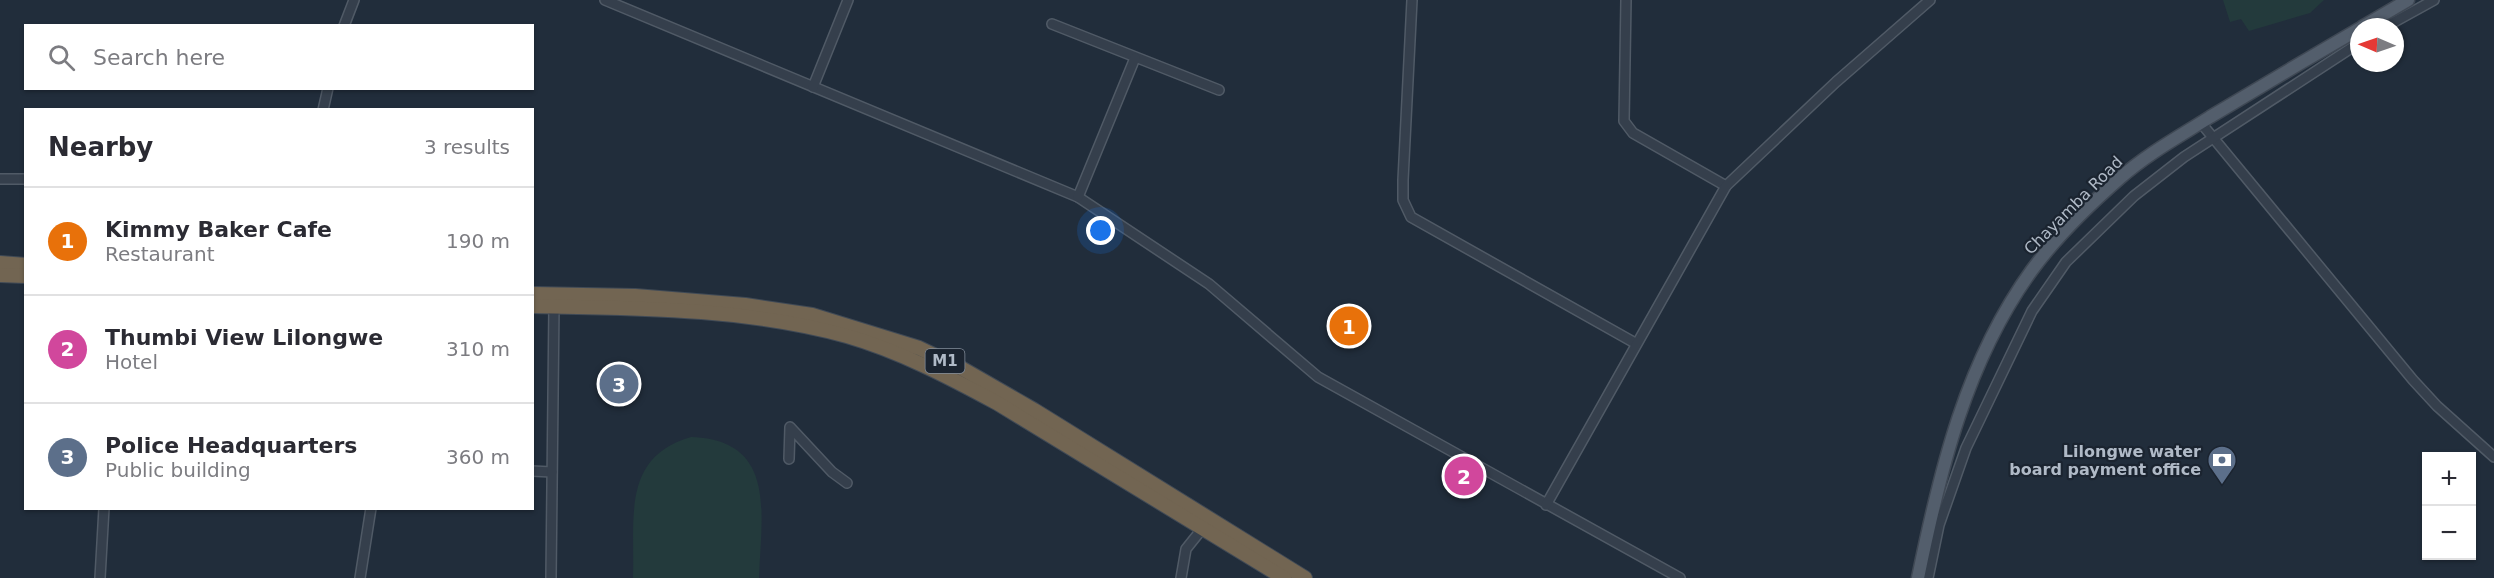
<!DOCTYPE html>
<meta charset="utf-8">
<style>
:root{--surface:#fff;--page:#f7f7f7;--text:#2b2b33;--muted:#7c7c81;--line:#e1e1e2;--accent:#ea580c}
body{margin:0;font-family:"DejaVu Sans",sans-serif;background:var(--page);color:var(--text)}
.controls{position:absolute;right:18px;bottom:18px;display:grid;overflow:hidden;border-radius:0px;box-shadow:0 2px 4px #0004}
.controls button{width:54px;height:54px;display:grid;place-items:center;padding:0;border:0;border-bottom:2px solid var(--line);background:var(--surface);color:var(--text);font:30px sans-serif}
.compass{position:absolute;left:2350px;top:18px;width:54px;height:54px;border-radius:50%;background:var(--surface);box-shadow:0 2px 4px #0004;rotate:272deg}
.you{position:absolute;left:1101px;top:231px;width:21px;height:21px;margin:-15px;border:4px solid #fff;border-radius:50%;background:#1a73e8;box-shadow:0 0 0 9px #1a73e833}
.badge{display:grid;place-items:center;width:39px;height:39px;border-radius:50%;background:var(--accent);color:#fff;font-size:20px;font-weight:700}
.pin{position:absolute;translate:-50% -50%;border:3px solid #fff;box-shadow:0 2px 6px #0006}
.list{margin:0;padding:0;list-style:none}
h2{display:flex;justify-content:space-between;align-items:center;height:78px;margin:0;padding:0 24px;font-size:26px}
h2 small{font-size:20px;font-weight:400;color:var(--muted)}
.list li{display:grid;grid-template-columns:39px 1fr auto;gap:18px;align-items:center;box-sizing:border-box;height:108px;padding:0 24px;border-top:2px solid var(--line)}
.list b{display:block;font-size:22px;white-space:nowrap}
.list p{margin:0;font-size:20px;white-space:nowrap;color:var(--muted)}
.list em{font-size:20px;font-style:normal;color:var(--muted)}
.icon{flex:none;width:33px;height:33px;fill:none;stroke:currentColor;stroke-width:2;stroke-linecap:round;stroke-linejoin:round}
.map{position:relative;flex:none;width:2494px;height:578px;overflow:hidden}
.search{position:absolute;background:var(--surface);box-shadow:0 2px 4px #0004;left:24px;top:24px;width:510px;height:66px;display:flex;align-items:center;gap:15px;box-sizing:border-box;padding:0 21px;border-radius:0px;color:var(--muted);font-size:22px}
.panel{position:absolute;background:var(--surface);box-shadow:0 2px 4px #0004;left:24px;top:108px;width:510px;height:402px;border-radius:0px}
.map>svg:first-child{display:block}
.green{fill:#233a3c}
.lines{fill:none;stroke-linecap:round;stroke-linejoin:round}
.minor-casing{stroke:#505a66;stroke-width:12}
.major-casing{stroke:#3f4854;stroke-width:15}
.highway-casing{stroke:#404a56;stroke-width:16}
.minor{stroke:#353f4c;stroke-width:9}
.major{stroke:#535e6c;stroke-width:12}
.highway{stroke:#726552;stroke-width:14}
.labels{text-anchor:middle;stroke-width:4.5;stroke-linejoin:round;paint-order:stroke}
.shield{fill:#1b2430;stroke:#838d9a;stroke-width:1.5}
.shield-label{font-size:15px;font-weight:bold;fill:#b0bac7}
.street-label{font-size:16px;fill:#b0bac7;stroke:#1b2430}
.poi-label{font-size:16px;font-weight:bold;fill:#b0bac7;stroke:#1b2430;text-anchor:end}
</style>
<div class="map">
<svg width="2494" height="578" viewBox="0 0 2494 578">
<rect width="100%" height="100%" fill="#212d3b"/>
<!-- green -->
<g class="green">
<polygon points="2223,0 2324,0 2310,13 2249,31 2241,19 2230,22"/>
<path d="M691,437C778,440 761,515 759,578H633C635,519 621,457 691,437Z"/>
</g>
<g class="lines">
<!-- minor casing -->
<g class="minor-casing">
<g id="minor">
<polyline points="605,0 1078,197 1209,284 1318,377 1680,578"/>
<polyline points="1412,0 1403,180 1403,200 1411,217 1635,343"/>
<polyline points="1626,0 1624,121 1633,133 1726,186"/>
<polyline points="1052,24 1219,90"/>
<polyline points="344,26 354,0"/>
<polyline points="2385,27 2434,0"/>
<polyline points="813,87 848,0"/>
<polyline points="323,110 328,88"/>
<polyline points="2201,123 2413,380 2437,406 2494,457"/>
<polyline points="0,179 26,179"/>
<polyline points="1078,197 1135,58"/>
<polyline points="789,459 790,427 832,472 847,483"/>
<polyline points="532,471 552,472"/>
<polyline points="1546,505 1726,186 1836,82 1930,0"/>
<polyline points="100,578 104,508"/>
<polyline points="360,578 371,508"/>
<polyline points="551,578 554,306"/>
<polyline points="1181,578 1186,549 1202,529"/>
<polyline points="1928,578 1939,525 1966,448 2032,311 2066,262 2134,196 2184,157 2359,43"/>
</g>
</g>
<!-- major casing -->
<g class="major-casing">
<g id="major">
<polyline points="2362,27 2408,0"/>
<path d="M1918,578C1940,470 1966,361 2032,270C2057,236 2089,205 2120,178C2147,154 2180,136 2210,117C2260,87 2309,58 2359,29"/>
</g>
</g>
<!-- highway casing -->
<g class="highway-casing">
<g id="highway">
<polyline points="0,263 26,265"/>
<polyline points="0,275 26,276"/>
<polyline points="532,294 635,296 745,305 812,315 919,348 961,368 1034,410 1305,578"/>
<path d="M532,306C637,308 745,308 847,336C899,351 949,377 997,403L1284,578"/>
</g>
</g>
<!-- minor -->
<use href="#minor" class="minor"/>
<!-- major -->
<use href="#major" class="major"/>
<!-- highway -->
<use href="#highway" class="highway"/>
</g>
<!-- icons -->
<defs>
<g id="bank-pin" transform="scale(1.5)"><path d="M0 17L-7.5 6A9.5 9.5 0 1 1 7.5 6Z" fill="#5c6f8a" stroke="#1b2430"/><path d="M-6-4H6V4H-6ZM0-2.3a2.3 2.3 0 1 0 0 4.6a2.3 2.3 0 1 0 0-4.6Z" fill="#fff"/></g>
</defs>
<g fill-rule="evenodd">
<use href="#bank-pin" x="2222" y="460"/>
</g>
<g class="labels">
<!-- shield labels -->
<rect class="shield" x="925.5" y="349" width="39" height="24" rx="4.5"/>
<g class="shield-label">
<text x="945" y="366">M1</text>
</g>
<!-- street labels -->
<g class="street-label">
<text transform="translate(2073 205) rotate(-45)" y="6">Chayamba Road</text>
</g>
<!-- poi labels -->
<g class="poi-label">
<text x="2201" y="457">Lilongwe water<tspan x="2201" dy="18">board payment office</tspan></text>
</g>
</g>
</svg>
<div class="controls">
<button>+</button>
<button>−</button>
</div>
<svg class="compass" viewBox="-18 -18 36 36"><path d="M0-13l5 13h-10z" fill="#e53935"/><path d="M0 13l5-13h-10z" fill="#7c7c81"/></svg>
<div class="you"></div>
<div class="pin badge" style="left:1349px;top:326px;background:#e8710a">1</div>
<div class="pin badge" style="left:1464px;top:476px;background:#d1479c">2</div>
<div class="pin badge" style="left:619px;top:384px;background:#5c6f8a">3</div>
<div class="search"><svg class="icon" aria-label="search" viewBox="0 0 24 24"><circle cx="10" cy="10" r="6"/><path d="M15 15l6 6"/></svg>Search here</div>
<section class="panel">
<h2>Nearby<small>3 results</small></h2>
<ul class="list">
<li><span class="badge" style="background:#e8710a">1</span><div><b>Kimmy Baker Cafe</b><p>Restaurant</p></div><em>190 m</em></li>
<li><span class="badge" style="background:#d1479c">2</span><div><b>Thumbi View Lilongwe</b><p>Hotel</p></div><em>310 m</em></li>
<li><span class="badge" style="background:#5c6f8a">3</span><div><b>Police Headquarters</b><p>Public building</p></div><em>360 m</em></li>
</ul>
</section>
</div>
